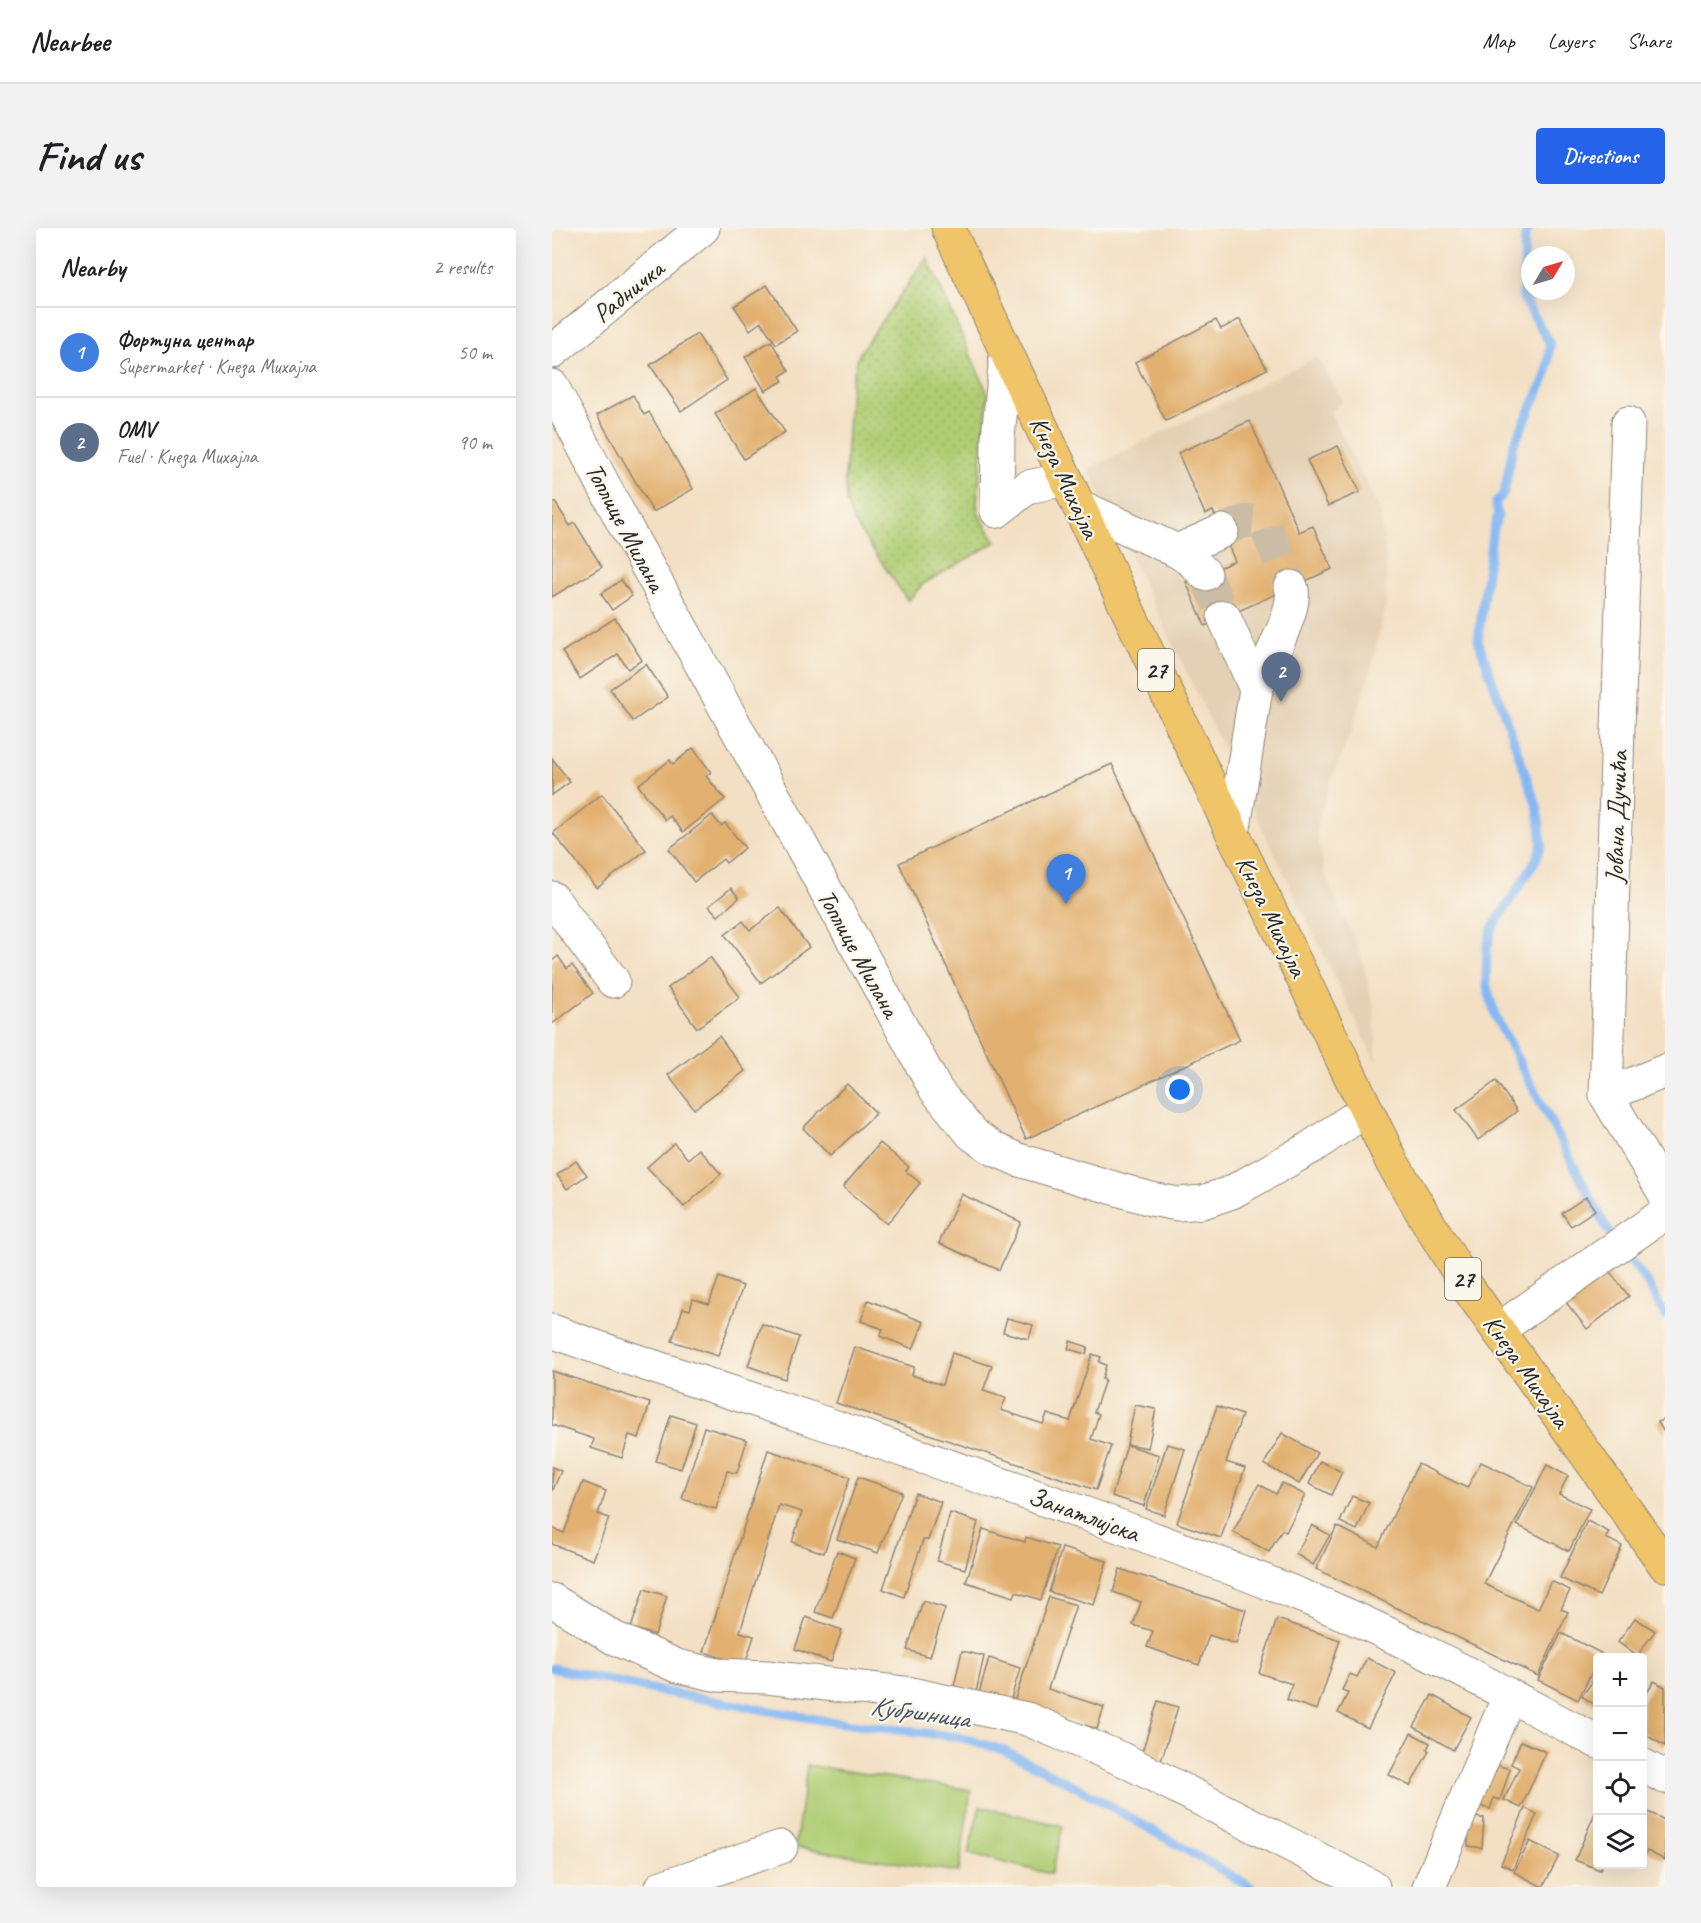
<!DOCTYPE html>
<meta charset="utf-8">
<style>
:root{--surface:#fff;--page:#f2f2f2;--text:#202124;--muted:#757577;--line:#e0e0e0;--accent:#2563eb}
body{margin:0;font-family:Caveat,sans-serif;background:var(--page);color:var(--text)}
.controls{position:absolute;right:18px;bottom:18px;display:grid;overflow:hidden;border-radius:6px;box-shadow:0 6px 24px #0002}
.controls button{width:54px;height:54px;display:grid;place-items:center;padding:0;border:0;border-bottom:2px solid var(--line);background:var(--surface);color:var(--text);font:30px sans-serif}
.compass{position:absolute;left:969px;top:18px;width:54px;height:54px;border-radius:50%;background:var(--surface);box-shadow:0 6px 24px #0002;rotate:52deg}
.you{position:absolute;left:628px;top:862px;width:21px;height:21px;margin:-15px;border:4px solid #fff;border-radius:50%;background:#1a73e8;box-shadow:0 0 0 9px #1a73e833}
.badge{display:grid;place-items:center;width:39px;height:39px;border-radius:50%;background:var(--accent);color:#fff;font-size:20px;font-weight:700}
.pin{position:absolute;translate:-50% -50px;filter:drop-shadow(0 2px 3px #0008)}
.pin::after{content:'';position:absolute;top:32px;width:21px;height:18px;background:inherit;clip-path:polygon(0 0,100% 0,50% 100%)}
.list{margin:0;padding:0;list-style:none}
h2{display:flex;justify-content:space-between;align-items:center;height:78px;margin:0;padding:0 24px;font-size:26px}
h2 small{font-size:20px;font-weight:400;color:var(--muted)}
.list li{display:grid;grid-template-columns:39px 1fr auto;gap:18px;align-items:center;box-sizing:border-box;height:90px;padding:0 24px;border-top:2px solid var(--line)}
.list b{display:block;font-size:22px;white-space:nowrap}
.list p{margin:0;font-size:20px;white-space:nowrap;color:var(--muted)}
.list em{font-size:20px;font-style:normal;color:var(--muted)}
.icon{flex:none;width:33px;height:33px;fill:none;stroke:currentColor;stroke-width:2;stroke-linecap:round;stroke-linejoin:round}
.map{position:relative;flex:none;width:1113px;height:1659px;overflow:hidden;border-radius:6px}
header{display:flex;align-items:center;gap:36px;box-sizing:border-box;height:84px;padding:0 30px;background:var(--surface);border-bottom:2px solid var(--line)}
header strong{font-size:28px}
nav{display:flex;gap:33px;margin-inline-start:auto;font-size:21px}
.intro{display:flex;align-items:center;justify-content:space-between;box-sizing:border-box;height:144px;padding:0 36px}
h1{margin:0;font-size:42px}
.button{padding:15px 27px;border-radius:6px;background:var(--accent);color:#fff;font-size:21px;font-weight:700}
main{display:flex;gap:36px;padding:0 36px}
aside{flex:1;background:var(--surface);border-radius:6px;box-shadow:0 6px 24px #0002}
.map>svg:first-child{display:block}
.built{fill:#e4d0b4}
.park{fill:url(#park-dots);stroke:#6d7c4f;stroke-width:1.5}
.pitch{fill:#afcd73;stroke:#6d7c4f;stroke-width:1.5}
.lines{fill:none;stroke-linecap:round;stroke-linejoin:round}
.stream{stroke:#85b8f3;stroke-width:9}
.building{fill:#e2b070}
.minor-tunnel{stroke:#cbbca5;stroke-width:33;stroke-dasharray:33 16;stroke-linecap:butt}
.minor-casing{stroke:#8f8678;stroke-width:35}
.major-casing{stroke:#8f8678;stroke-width:35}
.minor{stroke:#fff;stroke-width:33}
.major{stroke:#f0c469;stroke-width:33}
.labels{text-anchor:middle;stroke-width:4.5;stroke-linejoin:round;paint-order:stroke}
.shield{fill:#fbf7ec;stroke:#696865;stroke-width:1.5}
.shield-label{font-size:24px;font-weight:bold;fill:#2b2b2b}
.street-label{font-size:26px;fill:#2b2b2b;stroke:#fbf7ec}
.water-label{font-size:27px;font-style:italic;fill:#465567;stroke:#fbf7ec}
</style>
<header>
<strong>Nearbee</strong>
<nav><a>Map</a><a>Layers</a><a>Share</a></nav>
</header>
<div class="intro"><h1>Find us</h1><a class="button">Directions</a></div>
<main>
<aside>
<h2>Nearby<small>2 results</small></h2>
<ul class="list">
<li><span class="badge" style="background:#3f7fe0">1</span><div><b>Фортуна центар</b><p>Supermarket · Кнеза Михајла</p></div><em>50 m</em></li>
<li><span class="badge" style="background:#5c6f8a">2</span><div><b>OMV</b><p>Fuel · Кнеза Михајла</p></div><em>90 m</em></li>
</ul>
</aside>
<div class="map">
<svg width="1113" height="1659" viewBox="0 0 1113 1659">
<defs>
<pattern id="park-dots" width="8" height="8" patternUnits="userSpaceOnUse" patternTransform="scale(1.5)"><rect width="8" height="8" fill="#afcd73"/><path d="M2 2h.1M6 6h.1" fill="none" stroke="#97b064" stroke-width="1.8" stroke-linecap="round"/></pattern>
</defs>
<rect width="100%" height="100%" fill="#fbf7ec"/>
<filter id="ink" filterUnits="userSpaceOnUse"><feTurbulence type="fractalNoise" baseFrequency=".0167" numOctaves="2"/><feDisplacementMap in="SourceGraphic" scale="12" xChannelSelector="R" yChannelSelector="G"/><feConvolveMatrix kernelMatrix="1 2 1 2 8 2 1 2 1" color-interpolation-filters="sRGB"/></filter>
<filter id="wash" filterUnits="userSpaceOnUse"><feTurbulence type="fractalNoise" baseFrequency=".008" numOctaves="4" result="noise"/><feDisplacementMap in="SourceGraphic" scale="24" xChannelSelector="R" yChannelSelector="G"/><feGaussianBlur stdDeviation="1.35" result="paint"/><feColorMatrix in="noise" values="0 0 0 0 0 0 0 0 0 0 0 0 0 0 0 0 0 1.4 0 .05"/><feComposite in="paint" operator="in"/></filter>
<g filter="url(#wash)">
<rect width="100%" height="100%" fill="#f3e0c4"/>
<!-- built -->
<polygon class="built" points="765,129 791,173 778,184 828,283 834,328 834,377 819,442 798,507 778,555 764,602 774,649 809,727 822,778 825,837 536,241"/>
<!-- park -->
<polygon class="park" points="375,29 436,166 425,274 427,287 444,314 371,356 356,373 301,293 294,273 293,252 299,155 307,126"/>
<!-- pitch -->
<g class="pitch">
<polygon points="255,1537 419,1562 407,1644 243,1619"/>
<polygon points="428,1578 511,1598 499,1646 416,1626"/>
</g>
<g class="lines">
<!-- stream -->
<g class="stream">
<polyline points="977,0 973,8 971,70 998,116 995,146 961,218 952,265 943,275 946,287 940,307 926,412 986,581 990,616 984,632 940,701 935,720 934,755 944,790 1054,999 1096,1056 1113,1088"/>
<polyline points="0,1440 112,1464 275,1493 407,1509 451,1522 525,1559 699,1659"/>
</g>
</g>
<g id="blocks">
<!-- building -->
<g class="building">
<polygon points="215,57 245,103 224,116 209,94 198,102 182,78"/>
<polygon points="688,91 715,141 614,193 583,134 664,92 669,101"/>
<polygon points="145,106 175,152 129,183 98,137"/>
<polygon points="219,113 237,143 228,148 231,153 213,163 193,129"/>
<polygon points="204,160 233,204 192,231 163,186"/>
<polygon points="81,167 92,187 97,184 141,261 101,284 45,187"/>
<polygon points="698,193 747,304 761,298 780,341 653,398 634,354 683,333 661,283 653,286 626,225"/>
<polygon points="786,218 808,264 776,278 755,232"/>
<polygon points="3,274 18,298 23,295 50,339 0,369 0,276"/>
<polygon points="69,352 80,368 60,382 49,366"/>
<polygon points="63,390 90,432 76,441 66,426 28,451 10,424"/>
<polygon points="94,436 116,469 81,493 58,461"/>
<polygon points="141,520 159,544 154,548 173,571 131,604 118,588 113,592 86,557 118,532 121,536"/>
<polygon points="0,530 18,554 0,567"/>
<polygon points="560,536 688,812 474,911 347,635"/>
<polygon points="50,566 94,622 45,660 1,605"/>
<polygon points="160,587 169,598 173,595 193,620 174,635 171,631 142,654 117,621"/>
<polygon points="179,660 187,670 166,688 157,678"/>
<polygon points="228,680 257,719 209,755 173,707 191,693 198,702"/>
<polygon points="6,728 15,741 20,737 41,765 0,796 0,733"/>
<polygon points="158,729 188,769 145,800 116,760"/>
<polygon points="167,808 193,843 142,881 116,847"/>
<polygon points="944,853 965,883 926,912 904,882"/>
<polygon points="295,856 324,885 278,928 251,900"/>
<polygon points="122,915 136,931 147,921 169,946 132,979 95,939"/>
<polygon points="328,915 357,939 354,943 368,955 335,996 291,959"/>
<polygon points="24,933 35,947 15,961 5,947"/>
<polygon points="409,966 469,994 447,1042 387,1015"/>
<polygon points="1034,969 1043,982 1019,998 1010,985"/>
<polygon points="1051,1035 1077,1068 1035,1101 1009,1068"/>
<polygon points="167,1049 191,1058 166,1128 120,1113 131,1080 138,1082 141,1071 157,1076"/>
<polygon points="316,1072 372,1094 361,1121 328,1108 331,1101 309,1093"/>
<polygon points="455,1090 481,1097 477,1111 451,1104"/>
<polygon points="210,1096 247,1109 233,1151 196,1138"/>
<polygon points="518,1113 536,1119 534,1126 516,1121"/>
<polygon points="303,1119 362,1139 360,1147 390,1157 400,1125 440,1138 431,1163 454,1170 449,1182 491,1196 495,1186 518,1193 540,1126 549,1129 547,1134 554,1137 550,1151 553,1152 542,1184 547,1186 539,1211 559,1218 544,1262 284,1175"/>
<polygon points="0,1143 98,1175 87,1210 77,1207 70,1230 39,1220 42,1211 0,1197"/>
<polygon points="583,1177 604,1181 596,1220 575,1216"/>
<polygon points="665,1178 690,1187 674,1234 693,1240 669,1310 625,1295"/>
<polygon points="119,1187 144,1195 129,1241 104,1233"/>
<polygon points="1113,1190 1113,1206 1106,1194"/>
<polygon points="152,1199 195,1212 185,1245 175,1243 164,1281 130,1271"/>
<polygon points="730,1205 765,1225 747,1256 712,1236"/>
<polygon points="615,1216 633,1221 612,1287 594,1281"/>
<polygon points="575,1217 607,1227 592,1278 560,1268"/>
<polygon points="216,1222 298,1249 272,1325 240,1314 250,1284 227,1277 188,1404 202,1408 193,1437 152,1424"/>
<polygon points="768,1233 790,1244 779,1267 757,1256"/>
<polygon points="929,1234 981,1259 932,1356 986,1381 999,1353 1018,1362 1009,1381 1016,1384 986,1448 764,1341 785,1298 826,1319 866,1236 915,1260"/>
<polygon points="995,1237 1016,1248 1007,1266 1038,1281 1017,1323 965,1297"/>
<polygon points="0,1239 9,1243 0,1264"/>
<polygon points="306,1249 350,1264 326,1325 285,1311"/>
<polygon points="31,1254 54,1263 46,1286 57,1290 41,1332 0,1316 0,1300 12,1305"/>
<polygon points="730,1255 753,1267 734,1304 730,1302 717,1324 681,1304 707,1256 724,1266"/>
<polygon points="363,1265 389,1274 376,1312 371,1312 352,1369 331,1361"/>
<polygon points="800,1268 817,1275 805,1302 788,1294"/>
<polygon points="398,1285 426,1294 413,1341 385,1333"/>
<polygon points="1035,1293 1057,1304 1054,1310 1070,1318 1047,1368 1008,1350"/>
<polygon points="760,1297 778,1307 761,1337 744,1326"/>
<polygon points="431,1301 473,1314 474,1309 506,1319 489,1372 464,1364 462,1369 414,1354"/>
<polygon points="510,1320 555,1333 542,1377 497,1364"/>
<polygon points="285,1323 303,1330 281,1390 263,1384"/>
<polygon points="568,1341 694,1382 684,1416 657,1407 647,1437 595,1419 601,1403 581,1397 589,1374 561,1364"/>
<polygon points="92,1361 115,1368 103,1407 79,1400"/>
<polygon points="497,1369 524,1377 496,1461 552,1479 545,1501 462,1474"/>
<polygon points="371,1373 393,1380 378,1429 355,1422"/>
<polygon points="254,1389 290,1402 279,1434 243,1421"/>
<polygon points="1083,1390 1103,1403 1085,1428 1066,1414"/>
<polygon points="725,1391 788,1412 765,1482 735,1472 740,1456 707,1445"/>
<polygon points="1009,1405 1049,1425 1026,1472 986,1452"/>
<polygon points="410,1423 432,1428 424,1464 402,1458"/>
<polygon points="437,1430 468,1440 458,1474 427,1465"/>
<polygon points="815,1430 844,1445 816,1500 786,1485 796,1465 790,1462 798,1446 805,1449"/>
<polygon points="1046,1446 1046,1479 1030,1468"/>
<polygon points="1102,1453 1113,1459 1113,1518 1090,1505 1090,1473"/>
<polygon points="880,1467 919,1489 901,1522 862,1499"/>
<polygon points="606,1473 626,1479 609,1533 589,1527"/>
<polygon points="859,1505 878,1515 875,1521 877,1523 858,1558 837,1547"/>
<polygon points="969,1513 994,1524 969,1580 952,1572 967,1540 959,1536"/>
<polygon points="937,1535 958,1541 948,1572 942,1570 938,1581 924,1577"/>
<polygon points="973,1580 985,1586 961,1641 949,1636"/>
<polygon points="1045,1580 1046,1636 1050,1636 1048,1642 1023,1632"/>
<polygon points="1090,1581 1113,1592 1113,1632 1095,1623 1090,1632"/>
<polygon points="918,1589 932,1590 930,1620 916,1618"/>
<polygon points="978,1613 1007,1628 991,1659 962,1644"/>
</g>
</g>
</g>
<g filter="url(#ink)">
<use href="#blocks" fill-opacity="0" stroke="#8f8678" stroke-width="1.5"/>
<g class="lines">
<!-- minor-tunnel -->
<g class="minor-tunnel">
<path d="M670,303C685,297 698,287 713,298L739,359"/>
<polyline points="653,346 672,389"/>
</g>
<!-- minor casing -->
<g class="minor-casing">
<g id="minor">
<polyline points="0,124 151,0"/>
<polyline points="0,158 72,296 384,862 420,906 442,921 467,932 599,971 626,976 651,974 680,964 758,920 814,882"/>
<polyline points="1076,195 1054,867 1113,966"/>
<polyline points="527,278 625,323 639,332 653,346"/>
<polyline points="445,283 446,210 454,127"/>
<polyline points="445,283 476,259 514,251"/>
<polyline points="625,323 670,303"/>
<polyline points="672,389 704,461 681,606"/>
<path d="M704,461C712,442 748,376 739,359"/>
<polyline points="0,670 61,753"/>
<polyline points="1054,867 1113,843"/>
<polyline points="946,1102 1113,985"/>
<path d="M0,1103C85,1135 171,1161 257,1190C426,1248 596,1305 762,1373C859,1413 952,1465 1046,1514"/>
<polyline points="0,1372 62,1410 125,1438 166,1447 215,1449 360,1466 475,1491 572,1532 821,1659"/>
<polyline points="1090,1537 1113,1549"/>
<polyline points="110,1659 229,1619"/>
<polyline points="877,1659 957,1468"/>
</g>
</g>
<!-- major casing -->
<g class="major-casing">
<polyline id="major" points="396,0 681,606 841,936 916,1060 1113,1337"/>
</g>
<!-- minor -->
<use href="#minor" class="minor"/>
<!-- major -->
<use href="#major" class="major"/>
</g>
</g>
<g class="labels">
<!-- shield labels -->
<g class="shield">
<rect x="586" y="421" width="36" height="42" rx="4.5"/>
<rect x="893" y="1030" width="36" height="42" rx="4.5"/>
</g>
<g class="shield-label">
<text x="604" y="450">27</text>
<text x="911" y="1059">27</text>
</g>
<!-- street labels -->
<g class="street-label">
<text transform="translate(76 63) rotate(-39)" y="9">Радничка</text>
<text transform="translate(513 249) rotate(65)" y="9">Кнеза Михајла</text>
<text transform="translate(74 299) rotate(62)" y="9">Топлице Милана</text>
<text transform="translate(1064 589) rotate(-88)" y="9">Јована Дучића</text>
<text transform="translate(720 688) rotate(64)" y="9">Кнеза Михајла</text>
<text transform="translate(307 725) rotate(61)" y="9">Топлице Милана</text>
<text transform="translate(975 1143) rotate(55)" y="9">Кнеза Михајла</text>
<text transform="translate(532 1286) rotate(20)" y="9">Занатлијска</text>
</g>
<!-- water labels -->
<g class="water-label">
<text transform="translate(368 1484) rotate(8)" y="9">Кубршница</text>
</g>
</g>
</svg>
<div class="controls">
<button>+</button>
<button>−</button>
<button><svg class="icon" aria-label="locate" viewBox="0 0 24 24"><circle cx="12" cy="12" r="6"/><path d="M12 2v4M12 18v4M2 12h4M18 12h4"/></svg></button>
<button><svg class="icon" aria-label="layers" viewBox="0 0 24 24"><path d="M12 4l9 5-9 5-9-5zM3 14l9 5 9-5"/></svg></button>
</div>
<svg class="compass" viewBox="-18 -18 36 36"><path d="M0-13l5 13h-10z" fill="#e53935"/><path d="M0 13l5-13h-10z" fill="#757577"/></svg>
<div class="you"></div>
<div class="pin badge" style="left:514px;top:676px;background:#3f7fe0">1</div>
<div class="pin badge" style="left:729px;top:474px;background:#5c6f8a">2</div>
</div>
</main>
